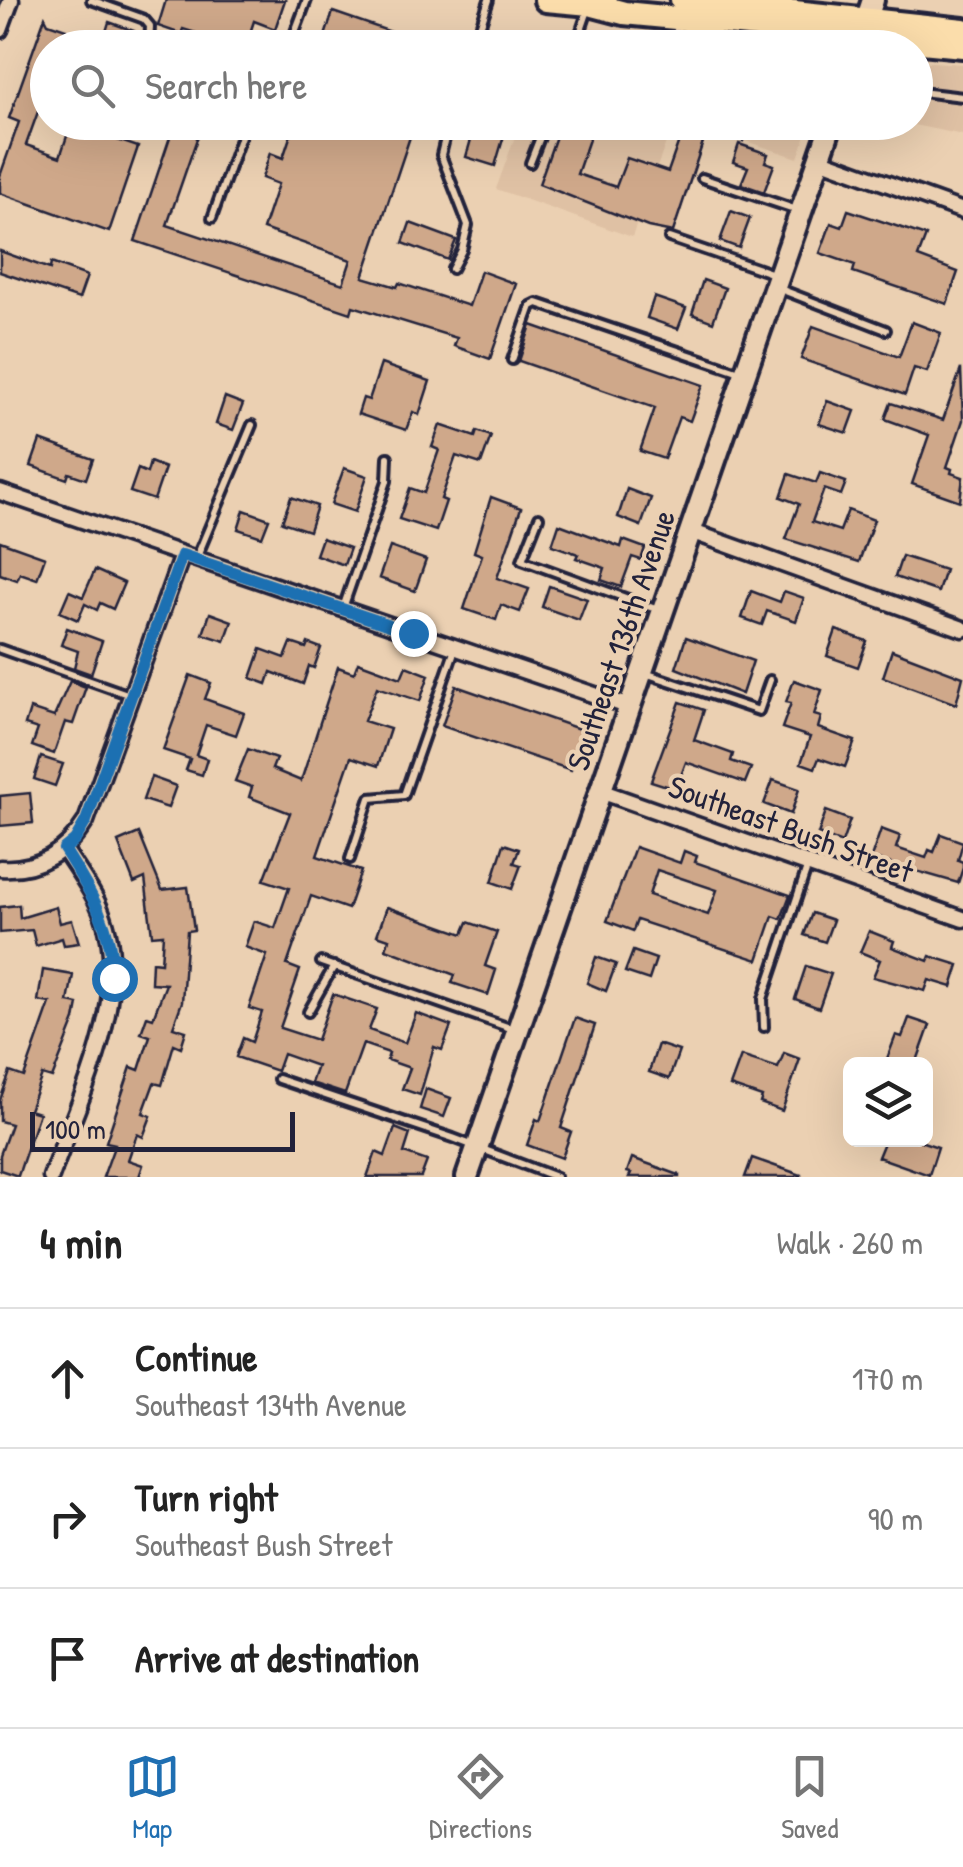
<!DOCTYPE html>
<meta charset="utf-8">
<style>
:root{--surface:#fff;--page:#f6f6f6;--text:#222;--muted:#767676;--line:#e0e0e0;--accent:#1f6fb2}
body{margin:0;font-family:"Patrick Hand",sans-serif;background:var(--page);color:var(--text)}
.controls{position:absolute;right:30px;bottom:30px;display:grid;overflow:hidden;border-radius:15px;box-shadow:0 10px 40px #0002}
.controls button{width:90px;height:90px;display:grid;place-items:center;padding:0;border:0;border-bottom:2px solid var(--line);background:var(--surface);color:var(--text);font:50px sans-serif}
.scale{position:absolute;left:30px;bottom:25px;width:265px;box-sizing:border-box;padding-left:10px;border:5px solid #22223b;border-top:0;font-size:28px;line-height:35px;white-space:nowrap;color:#22223b;-webkit-text-stroke:8px #ebd0b2;paint-order:stroke}
.stop{position:absolute;width:30px;height:30px;margin:-22px;border:8px solid #1f6fb2;border-radius:50%;background:#fff}
.stop.end{background:#1f6fb2;border-color:#fff;box-shadow:0 2px 10px #0008}
.list{margin:0;padding:0;list-style:none}
h2{display:flex;justify-content:space-between;align-items:center;height:130px;margin:0;padding:0 40px;font-size:42px}
h2 small{font-size:32px;font-weight:400;color:var(--muted)}
.list li{display:grid;grid-template-columns:65px 1fr auto;gap:30px;align-items:center;box-sizing:border-box;height:140px;padding:0 40px;border-top:2px solid var(--line)}
.list b{display:block;font-size:38px;white-space:nowrap}
.list p{margin:0;font-size:32px;white-space:nowrap;color:var(--muted)}
.list em{font-size:32px;font-style:normal;color:var(--muted)}
.icon{flex:none;width:55px;height:55px;fill:none;stroke:currentColor;stroke-width:2;stroke-linecap:round;stroke-linejoin:round}
.map{position:relative;flex:none;width:963px;height:1177px;overflow:hidden}
.search{position:absolute;background:var(--surface);box-shadow:0 10px 40px #0002;left:30px;right:30px;top:30px;height:110px;display:flex;align-items:center;gap:25px;box-sizing:border-box;padding:0 35px;border-radius:55px;color:var(--muted);font-size:38px}
.sheet{height:550px;background:var(--surface)}
nav{display:flex;justify-content:space-around;align-items:center;box-sizing:border-box;height:140px;border-top:2px solid var(--line);background:var(--surface);font-size:28px;color:var(--muted)}
nav a{display:grid;justify-items:center;gap:5px}
nav .on{color:var(--accent)}
.map>svg:first-child{display:block}
.built{fill:#dfc1a4}
.building{fill:#cfa88a;stroke:#22223b;stroke-width:2.5;fill-rule:evenodd}
.lines{fill:none;stroke-linecap:round;stroke-linejoin:round}
.lane-casing{stroke:#22223b;stroke-width:14}
.street-casing{stroke:#22223b;stroke-width:21}
.secondary-casing{stroke:#22223b;stroke-width:28}
.primary-casing{stroke:#22223b;stroke-width:30}
.lane{stroke:#ebd0b2;stroke-width:6}
.street{stroke:#ebd0b2;stroke-width:14}
.secondary{stroke:#ebd0b2;stroke-width:20}
.primary{stroke:#fbddab;stroke-width:22}
.route{stroke:#1f6fb2;stroke-width:12}
.labels{text-anchor:middle;stroke-width:8;stroke-linejoin:round;paint-order:stroke}
.street-label{font-size:32px;fill:#22223b;stroke:#ebd0b2}
</style>
<div class="map">
<svg width="963" height="1177" viewBox="0 0 963 1177">
<rect width="100%" height="100%" fill="#ebd0b2"/>
<filter id="ink" filterUnits="userSpaceOnUse"><feTurbulence type="fractalNoise" baseFrequency=".01" numOctaves="2"/><feDisplacementMap in="SourceGraphic" scale="20" xChannelSelector="R" yChannelSelector="G"/><feConvolveMatrix kernelMatrix="1 2 1 2 8 2 1 2 1" color-interpolation-filters="sRGB"/></filter>
<g filter="url(#ink)">
<!-- built -->
<g class="built">
<polygon points="554,30 731,47 548,48"/>
<polygon points="916,61 963,64 963,135 904,123 916,122"/>
<polygon points="520,123 673,123 632,237 496,189"/>
<polygon points="690,123 810,123 798,158"/>
</g>
<!-- building -->
<g class="building">
<polygon points="166,0 285,0 275,29 254,21 245,48 183,29 181,34 158,26"/>
<polygon points="333,12 417,41 420,32 458,48 349,48 324,39"/>
<polygon points="45,17 48,23 66,29 60,48 48,48 48,84 26,145 60,157 71,124 138,147 109,232 0,193 0,176 19,122 9,118"/>
<polygon points="109,22 134,31 128,48 101,48"/>
<polygon points="175,122 200,130 167,225 343,284 351,260 263,229 278,184 262,178 270,153 283,158 295,122 342,122 356,127 357,122 415,122 363,277 397,287 399,283 469,306 481,271 516,284 490,359 454,346 457,338 353,306 351,313 135,241"/>
<polygon points="476,122 508,122 495,166 466,157"/>
<polygon points="561,122 595,122 577,174 616,187 627,158 668,172 682,132 704,139 673,232 648,227 539,184"/>
<polygon points="697,122 749,122 743,141"/>
<polygon points="739,144 768,154 765,162 774,165 764,192 741,184 748,167 733,162"/>
<polygon points="848,210 926,236 918,257 958,272 947,304 853,272 855,265 820,253 831,223 842,227"/>
<polygon points="731,211 750,218 739,248 720,241"/>
<polygon points="410,223 456,240 448,260 403,243"/>
<polygon points="0,251 50,269 51,263 87,276 79,299 0,272"/>
<polygon points="703,280 725,288 713,322 692,314"/>
<polygon points="654,297 686,308 678,329 647,318"/>
<polygon points="912,322 941,333 927,372 914,368 905,395 801,359 813,326 899,357"/>
<polygon points="531,325 703,385 690,421 679,417 664,459 640,451 655,408 519,361"/>
<polygon points="381,364 430,381 419,415 413,412 406,430 358,414 363,398 369,400"/>
<polygon points="961,369 963,420 947,467 952,469 951,473 963,477 960,501 912,484 929,435 885,419 891,403 943,420"/>
<polygon points="225,397 243,404 233,430 216,424"/>
<polygon points="827,401 855,411 847,433 819,424"/>
<polygon points="440,425 475,437 477,431 491,436 481,464 456,456 441,499 446,501 436,531 399,519 410,488 424,493 439,450 432,447"/>
<polygon points="40,440 93,459 86,479 69,473 67,479 31,466"/>
<polygon points="150,462 165,468 154,500 130,492 138,469 147,473"/>
<polygon points="344,468 367,476 355,512 331,504"/>
<polygon points="820,473 846,482 841,495 824,489 812,522 840,531 848,510 874,520 859,562 786,539 799,504 781,497 789,474 816,483"/>
<polygon points="627,489 651,498 641,526 618,517"/>
<polygon points="291,497 317,506 309,531 282,522"/>
<polygon points="491,497 521,508 497,578 529,589 520,612 501,605 496,620 464,609 482,555 474,552"/>
<polygon points="244,510 269,519 262,537 238,529"/>
<polygon points="559,524 621,547 623,540 645,548 641,560 632,557 621,587 601,580 605,568 576,558 578,554 552,545"/>
<polygon points="322,538 350,548 344,565 316,555"/>
<polygon points="0,541 45,557 37,579 20,573 17,580 0,574"/>
<polygon points="390,547 426,560 415,591 379,578"/>
<polygon points="902,556 945,570 938,592 895,577"/>
<polygon points="95,570 124,583 113,609 100,603 97,610 85,604 78,620 60,612 69,591 83,597"/>
<polygon points="549,586 587,599 579,620 542,607"/>
<polygon points="751,591 780,602 784,591 804,598 796,621 767,611 762,625 742,618"/>
<polygon points="210,613 232,621 225,641 203,634"/>
<polygon points="67,628 102,641 91,674 74,668 78,651 61,645"/>
<polygon points="836,630 867,641 858,667 827,656"/>
<polygon points="686,637 753,661 742,694 676,668"/>
<polygon points="291,643 306,648 308,643 321,648 314,668 309,666 303,684 271,672 267,684 251,678 261,649 285,658"/>
<polygon points="892,650 963,677 956,704 883,677"/>
<polygon points="358,662 401,678 406,666 429,675 420,701 377,687 364,721 390,729 378,766 351,757 317,856 361,871 348,909 311,896 287,965 300,970 280,1028 317,1040 333,994 377,1009 369,1030 405,1043 416,1013 451,1026 442,1050 434,1047 420,1095 402,1089 410,1068 387,1060 389,1053 363,1044 345,1094 311,1083 317,1066 283,1054 277,1071 236,1057 243,1038 252,1042 262,1012 249,1008 267,955 245,947 254,921 275,928 289,888 264,880 290,813 249,797 252,787 235,781 248,749 276,759 272,769 301,781 338,667 354,673"/>
<polygon points="190,675 211,683 205,699 244,713 236,735 206,725 196,755 207,759 202,775 186,770 190,759 163,750"/>
<polygon points="794,680 822,690 814,715 821,717 818,728 855,741 845,767 819,758 815,768 801,763 810,737 782,728 791,703 786,702"/>
<polygon points="70,681 86,687 73,724 65,722 54,754 32,746 38,729 25,725 30,709 54,717"/>
<polygon points="456,686 585,731 571,770 442,726"/>
<polygon points="680,702 704,710 694,740 733,754 731,761 751,768 745,783 686,762 676,789 651,781"/>
<polygon points="41,757 63,764 55,786 34,779"/>
<polygon points="151,777 176,786 168,808 143,800"/>
<polygon points="773,780 799,789 791,814 764,804"/>
<polygon points="30,793 33,823 0,826 0,796"/>
<polygon points="826,811 850,820 842,843 818,834"/>
<polygon points="881,829 900,836 896,848 926,858 929,850 934,852 941,834 963,842 958,860 963,862 963,868 958,883 871,858"/>
<polygon points="139,833 162,890 188,887 194,930 187,931 182,1002 173,1027 186,1031 181,1047 174,1044 162,1085 154,1083 143,1113 151,1116 143,1137 137,1134 128,1160 143,1165 139,1177 103,1177 115,1144 106,1142 131,1067 139,1070 150,1036 141,1033 147,1016 153,1018 166,984 151,983 152,962 161,963 163,934 152,935 145,878 134,883 118,842"/>
<polygon points="504,844 519,849 514,863 521,865 512,889 492,882"/>
<path d="M635,847L680,863L684,851L697,856L695,862L790,895L781,919L773,916L758,960L637,920L633,931L607,921ZM657,870L717,890L708,915L649,895Z"/>
<polygon points="19,905 20,918 56,907 60,923 72,920 79,943 64,945 62,938 36,946 32,930 0,933 0,907"/>
<polygon points="387,907 463,934 468,922 497,932 485,966 496,970 488,995 452,983 455,975 386,949 389,939 377,935"/>
<polygon points="812,913 833,920 825,942 804,935"/>
<polygon points="869,931 894,941 892,947 928,961 930,956 959,965 952,987 929,980 925,991 873,977 880,960 860,952"/>
<polygon points="633,951 656,959 649,980 625,972"/>
<polygon points="596,957 616,964 606,991 587,983"/>
<polygon points="806,966 831,974 819,1008 795,999"/>
<polygon points="43,970 73,975 68,1002 78,1004 75,1020 52,1078 42,1075 29,1110 39,1113 18,1176 0,1170 0,1155 11,1124 0,1121 0,1100 10,1072 24,1077 50,1003 38,1001"/>
<polygon points="575,1018 595,1025 561,1128 571,1132 562,1158 527,1145 536,1119 540,1121"/>
<polygon points="909,1018 930,1025 916,1064 885,1064 896,1035 902,1037"/>
<polygon points="658,1044 679,1051 669,1079 649,1072"/>
<polygon points="784,1053 800,1059 782,1111 760,1103 762,1097 730,1086 741,1056 778,1068"/>
<polygon points="426,1089 451,1098 444,1117 420,1109"/>
<polygon points="395,1128 410,1134 404,1153 427,1161 421,1177 367,1177 376,1152 385,1156"/>
<polygon points="885,1140 917,1140 938,1147 929,1175 878,1157"/>
<polygon points="632,1158 679,1175 679,1177 629,1177 631,1173 627,1172"/>
<polygon points="752,1158 801,1175 801,1177 745,1177"/>
</g>
<g class="lines">
<!-- lane casing -->
<g class="lane-casing">
<g id="lane">
<polyline points="91,0 144,19 150,26 149,48"/>
<polyline points="289,48 307,0"/>
<polyline points="473,48 489,0"/>
<polyline points="575,48 588,10"/>
<polyline points="671,48 679,24"/>
<polyline points="709,48 717,25"/>
<polyline points="929,93 963,97"/>
<polyline points="113,122 125,126 127,122"/>
<polyline points="449,122 441,155 468,225 462,250 452,269"/>
<polyline points="530,163 546,122"/>
<polyline points="702,178 800,211"/>
<polyline points="212,218 246,122"/>
<polyline points="669,238 777,275"/>
<polyline points="780,289 886,330"/>
<polyline points="512,360 531,306 537,303 740,372"/>
<polyline points="539,517 522,560 661,611"/>
<polyline points="196,559 252,425"/>
<polyline points="343,608 387,481 388,457"/>
<polyline points="0,649 130,695"/>
<polyline points="648,674 759,711 770,680"/>
<polyline points="350,859 370,798 404,795 455,649"/>
<polyline points="321,962 513,1029"/>
<polyline points="308,1012 334,966"/>
<polyline points="764,1027 763,999 808,865"/>
<polyline points="278,1079 453,1138 556,1177"/>
</g>
</g>
<!-- street casing -->
<g class="street-casing">
<g id="street">
<polyline points="0,30 11,0"/>
<polyline points="819,159 963,211"/>
<polyline points="0,492 630,707"/>
<polyline points="690,531 963,629"/>
<polyline points="600,791 963,919"/>
<path d="M0,868C37,871 67,852 86,821L182,555"/>
<path d="M51,1177C80,1095 139,987 97,902C88,884 75,866 64,849"/>
</g>
</g>
<!-- secondary casing -->
<g class="secondary-casing">
<g id="secondary">
<polyline points="857,48 873,0"/>
<polyline points="467,1177 832,122"/>
</g>
</g>
<!-- primary casing -->
<g class="primary-casing">
<g id="primary">
<polyline points="546,0 590,4 624,13 963,46"/>
<polyline points="682,0 963,30"/>
</g>
</g>
<!-- lane -->
<use href="#lane" class="lane"/>
<!-- street -->
<use href="#street" class="street"/>
<!-- secondary -->
<use href="#secondary" class="secondary"/>
<!-- primary -->
<use href="#primary" class="primary"/>
</g>
</g>
<g class="lines" filter="url(#ink)">
<!-- route -->
<path class="route" d="M114,978C111,924 92,894 64,849L75,840L86,821L182,555L413,633"/>
</g>
<g class="labels">
<!-- street labels -->
<g class="street-label">
<text transform="translate(621 640) rotate(-71)" y="11">Southeast 136th Avenue</text>
<text transform="translate(791 829) rotate(20)" y="11">Southeast Bush Street</text>
</g>
</g>
</svg>
<div class="controls">
<button><svg class="icon" aria-label="layers" viewBox="0 0 24 24"><path d="M12 4l9 5-9 5-9-5zM3 14l9 5 9-5"/></svg></button>
</div>
<div class="scale">100 m</div>
<div class="stop" style="left:114px;top:978px"></div>
<div class="stop end" style="left:413px;top:633px"></div>
<div class="search"><svg class="icon" aria-label="search" viewBox="0 0 24 24"><circle cx="10" cy="10" r="6"/><path d="M15 15l6 6"/></svg>Search here</div>
</div>
<section class="sheet">
<h2>4 min<small>Walk · 260 m</small></h2>
<ul class="list">
<li><svg class="icon" aria-label="ahead" viewBox="0 0 24 24"><path d="M12 20V5M6 11l6-6 6 6"/></svg><div><b>Continue</b><p>Southeast 134th Avenue</p></div><em>170 m</em></li>
<li><svg class="icon" aria-label="right" viewBox="0 0 24 24"><path d="M7 20v-9h11M14 6l5 5-5 5"/></svg><div><b>Turn right</b><p>Southeast Bush Street</p></div><em>90 m</em></li>
<li><svg class="icon" aria-label="arrive" viewBox="0 0 24 24"><path d="M6 21V4h12l-3 4 3 4H6"/></svg><div><b>Arrive at destination</b></div></li>
</ul>
</section>
<nav>
<a class="on"><svg class="icon" aria-label="map" viewBox="0 0 24 24"><path d="M3 6l6-2 6 2 6-2v14l-6 2-6-2-6 2zM9 4v14M15 6v14"/></svg>Map</a>
<a><svg class="icon" aria-label="directions" viewBox="0 0 24 24"><path d="M12 3l9 9-9 9-9-9zM9 14v-3h6M13 9l2 2-2 2"/></svg>Directions</a>
<a><svg class="icon" aria-label="saved" viewBox="0 0 24 24"><path d="M7 4h10v16l-5-4-5 4z"/></svg>Saved</a>
</nav>
